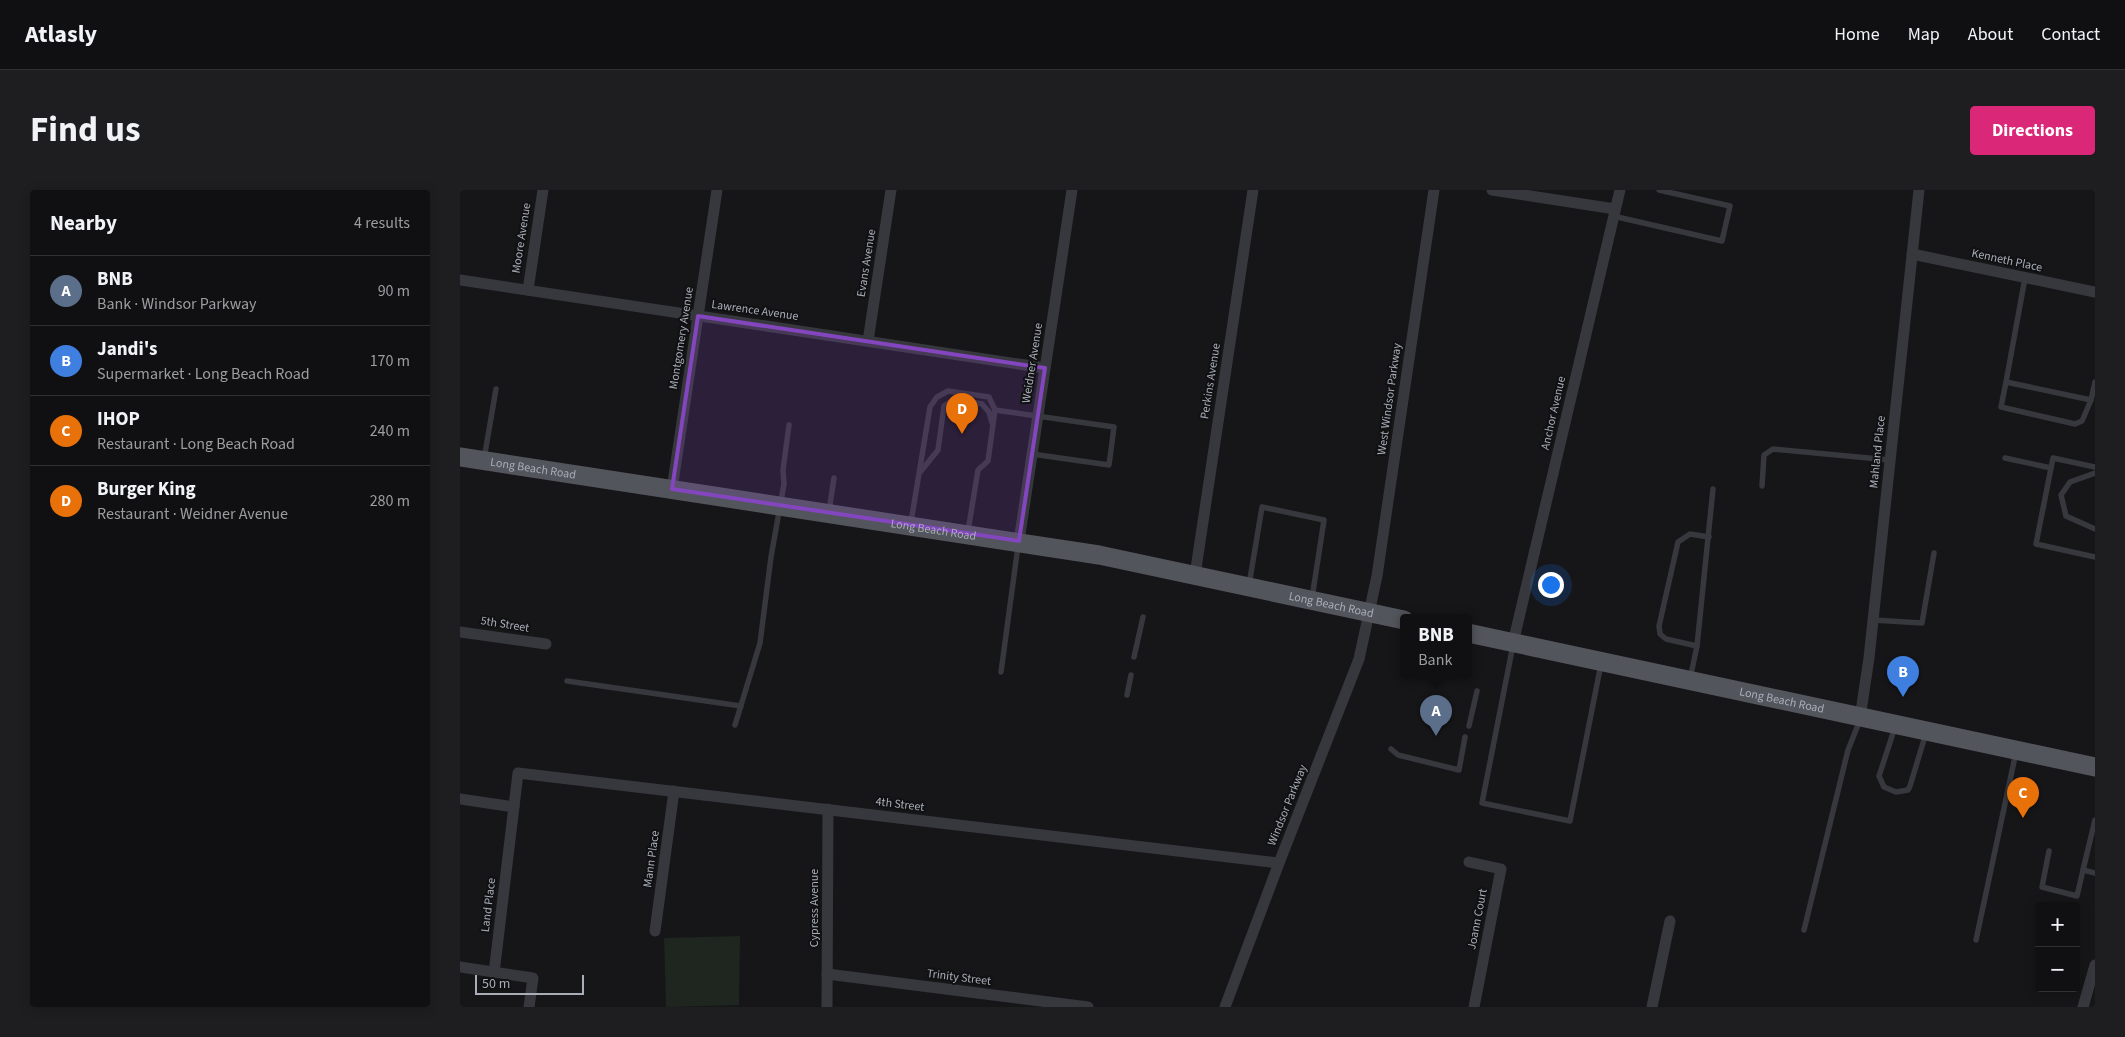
<!DOCTYPE html>
<meta charset="utf-8">
<style>
:root{--surface:#101012;--page:#1e1e20;--text:#f1f3f6;--muted:#9c9d9f;--line:#303032;--accent:#db2777}
body{margin:0;font-family:"Source Sans 3",sans-serif;background:var(--page);color:var(--text)}
.controls{position:absolute;right:15px;bottom:15px;display:grid;overflow:hidden;border-radius:5px;box-shadow:0 2px 12px #0003}
.controls button{width:45px;height:45px;display:grid;place-items:center;padding:0;border:0;border-bottom:1px solid var(--line);background:var(--surface);color:var(--text);font:25px sans-serif}
.scale{position:absolute;left:15px;bottom:12px;width:109px;box-sizing:border-box;padding-left:5px;border:2px solid #a8adb8;border-top:0;font-size:14px;line-height:18px;white-space:nowrap;color:#a8adb8;-webkit-text-stroke:4px #111113;paint-order:stroke}
.you{position:absolute;left:1090px;top:394px;width:18px;height:18px;margin:-12px;border:4px solid #fff;border-radius:50%;background:#1a73e8;box-shadow:0 0 0 8px #1a73e833}
.badge{display:grid;place-items:center;width:32px;height:32px;border-radius:50%;background:var(--accent);color:#fff;font-size:16px;font-weight:700}
.pin{position:absolute;translate:-50% -41px;filter:drop-shadow(0 1px 2px #0008)}
.pin::after{content:'';position:absolute;top:26px;width:18px;height:15px;background:inherit;clip-path:polygon(0 0,100% 0,50% 100%)}
.popup{position:absolute;left:940px;top:424px;width:72px;height:65px;box-sizing:border-box;display:grid;place-content:center;border-radius:5px;background:var(--surface);filter:drop-shadow(0 1px 4px #0005);font-size:16px;white-space:nowrap;color:var(--muted)}
.popup b{font-size:19px;color:var(--text)}
.popup::after{content:'';position:absolute;left:50%;top:100%;margin-left:-10px;border:10px solid transparent;border-top-color:var(--surface)}
.list{margin:0;padding:0;list-style:none}
h2{display:flex;justify-content:space-between;align-items:center;height:65px;margin:0;padding:0 20px;font-size:21px}
h2 small{font-size:16px;font-weight:400;color:var(--muted)}
.list li{display:grid;grid-template-columns:32px 1fr auto;gap:15px;align-items:center;box-sizing:border-box;height:70px;padding:0 20px;border-top:1px solid var(--line)}
.list b{display:block;font-size:19px;white-space:nowrap}
.list p{margin:0;font-size:16px;white-space:nowrap;color:var(--muted)}
.list em{font-size:16px;font-style:normal;color:var(--muted)}
.map{position:relative;flex:none;width:1635px;height:817px;overflow:hidden;border-radius:5px}
header{display:flex;align-items:center;gap:30px;box-sizing:border-box;height:70px;padding:0 25px;background:var(--surface);border-bottom:1px solid var(--line)}
header strong{font-size:24px}
nav{display:flex;gap:28px;margin-inline-start:auto;font-size:18px}
.intro{display:flex;align-items:center;justify-content:space-between;box-sizing:border-box;height:120px;padding:0 30px}
h1{margin:0;font-size:35px}
.button{padding:12px 22px;border-radius:5px;background:var(--accent);color:#fff;font-size:18px;font-weight:700}
main{display:flex;gap:30px;padding:0 30px}
aside{flex:1;background:var(--surface);border-radius:5px;box-shadow:0 2px 12px #0003}
.map>svg:first-child{display:block}
.pitch{fill:#1e261f}
.lines{fill:none;stroke-linecap:round;stroke-linejoin:round}
.lane{stroke:#37383d;stroke-width:5.5}
.street{stroke:#37383d;stroke-width:11}
.primary{stroke:#53555c;stroke-width:19}
.marked{fill:#8446be;fill-opacity:0.2;stroke:#8446be;stroke-width:4;stroke-linejoin:round}
.labels{text-anchor:middle;stroke-width:4;stroke-linejoin:round;paint-order:stroke}
.street-label{font-size:12px;fill:#a8adb8;stroke:#111113}
</style>
<header>
<strong>Atlasly</strong>
<nav><a>Home</a><a>Map</a><a>About</a><a>Contact</a></nav>
</header>
<div class="intro"><h1>Find us</h1><a class="button">Directions</a></div>
<main>
<aside>
<h2>Nearby<small>4 results</small></h2>
<ul class="list">
<li><span class="badge" style="background:#5c6f8a">A</span><div><b>BNB</b><p>Bank · Windsor Parkway</p></div><em>90 m</em></li>
<li><span class="badge" style="background:#3f7fe0">B</span><div><b>Jandi's</b><p>Supermarket · Long Beach Road</p></div><em>170 m</em></li>
<li><span class="badge" style="background:#e8710a">C</span><div><b>IHOP</b><p>Restaurant · Long Beach Road</p></div><em>240 m</em></li>
<li><span class="badge" style="background:#e8710a">D</span><div><b>Burger King</b><p>Restaurant · Weidner Avenue</p></div><em>280 m</em></li>
</ul>
</aside>
<div class="map">
<svg width="1635" height="817" viewBox="0 0 1635 817">
<rect width="100%" height="100%" fill="#161618"/>
<!-- pitch -->
<polygon class="pitch" points="280,746 279,815 206,817 204,748"/>
<g class="lines">
<!-- lane -->
<g class="lane">
<polyline points="1153,26 1262,51 1270,16 1199,0"/>
<polyline points="1546,192 1541,217 1615,234 1622,231 1631,210 1546,192 1565,88"/>
<polyline points="1631,210 1635,192"/>
<polyline points="535,220 654,237 649,275 572,264"/>
<polyline points="1545,268 1591,278"/>
<polyline points="24,269 36,199"/>
<polyline points="1635,277 1593,268 1576,354 1635,367"/>
<path d="M461,281L478,260L484,216C494,206 511,212 522,214L529,222L532,233"/>
<polyline points="1635,283 1610,292 1601,305 1606,326 1635,339"/>
<polyline points="1302,296 1304,265 1313,259 1430,270"/>
<polyline points="369,321 374,288"/>
<polyline points="451,332 470,217 477,207 488,201 529,207 535,220 528,271 518,280 508,341"/>
<polyline points="789,395 802,317 864,330 852,408"/>
<polyline points="1413,430 1462,433 1474,363"/>
<polyline points="1053,455 1022,613 1110,631 1141,474"/>
<polyline points="1237,456 1206,449 1200,444 1199,436 1218,352 1230,344 1249,347"/>
<polyline points="674,467 683,427"/>
<polyline points="541,482 558,356"/>
<polyline points="1230,489 1237,456 1253,299"/>
<polyline points="107,491 281,516"/>
<polyline points="667,505 671,485"/>
<polyline points="275,535 300,453 311,367 324,294 323,280 329,235"/>
<polyline points="1009,536 1017,501"/>
<polyline points="1435,537 1419,586 1424,597 1436,602 1448,600 1450,596 1466,543"/>
<polyline points="931,559 938,565 999,580 1005,547"/>
<polyline points="1635,630 1623,680 1635,683"/>
<polyline points="1589,661 1582,697 1617,706 1623,680"/>
<polyline points="1344,740 1388,560 1400,530"/>
<polyline points="1516,750 1556,562"/>
</g>
<!-- street -->
<g class="street">
<polyline points="1032,0 1155,19"/>
<polyline points="1452,64 1635,102"/>
<polyline points="0,90 585,178"/>
<polyline points="68,100 83,0"/>
<polyline points="408,151 431,0"/>
<polyline points="212,299 257,0"/>
<polyline points="559,351 612,0"/>
<polyline points="735,385 793,0"/>
<polyline points="0,442 86,454"/>
<polyline points="1053,453 1160,0"/>
<polyline points="1400,528 1409,468 1459,0"/>
<polyline points="0,609 54,617"/>
<polyline points="1009,672 1041,679 1014,817"/>
<polyline points="195,741 214,601"/>
<polyline points="0,777 73,788 69,817"/>
<polyline points="34,783 58,583 819,673"/>
<polyline points="367,784 628,817"/>
<polyline points="367,817 368,619"/>
<polyline points="765,817 819,673 899,469 917,386 974,0"/>
<polyline points="1192,817 1210,731"/>
<polyline points="1623,817 1635,775"/>
</g>
<!-- primary -->
<g class="primary">
<path id="s1" d="M0,267L639,365L944,430"/>
<path id="s2" d="M1008,443L1635,577"/>
</g>
</g>
<!-- marked area -->
<path class="marked" d="M238,126L585,178L559,351L212,299Z"/>
<g class="labels">
<!-- street labels -->
<g class="street-label">
<text transform="translate(61 48) rotate(-81)" y="4">Moore Avenue</text>
<text transform="translate(1547 70) rotate(12)" y="4">Kenneth Place</text>
<text transform="translate(406 73) rotate(-81)" y="4">Evans Avenue</text>
<text transform="translate(295 120) rotate(8)" y="4">Lawrence Avenue</text>
<text transform="translate(221 148) rotate(-81)" y="4">Montgomery Avenue</text>
<text transform="translate(572 173) rotate(-81)" y="4">Weidner Avenue</text>
<text transform="translate(750 191) rotate(-81)" y="4">Perkins Avenue</text>
<text transform="translate(929 209) rotate(-82)" y="4">West Windsor Parkway</text>
<text transform="translate(1093 223) rotate(-77)" y="4">Anchor Avenue</text>
<text transform="translate(1417 262) rotate(-84)" y="4">Mahland Place</text>
<text dy="4" stroke="none"><textPath href="#s1" startOffset="74">Long Beach Road</textPath></text>
<text dy="4" stroke="none"><textPath href="#s1" startOffset="479">Long Beach Road</textPath></text>
<text dy="4" stroke="none"><textPath href="#s1" startOffset="884">Long Beach Road</textPath></text>
<text transform="translate(45 434) rotate(9)" y="4">5th Street</text>
<text dy="4" stroke="none"><textPath href="#s2" startOffset="321">Long Beach Road</textPath></text>
<text transform="translate(440 614) rotate(7)" y="4">4th Street</text>
<text transform="translate(827 615) rotate(-68)" y="4">Windsor Parkway</text>
<text transform="translate(191 669) rotate(-82)" y="4">Mann Place</text>
<text transform="translate(28 715) rotate(-83)" y="4">Land Place</text>
<text transform="translate(354 718) rotate(-90)" y="4">Cypress Avenue</text>
<text transform="translate(1017 729) rotate(-79)" y="4">Joann Court</text>
<text transform="translate(499 787) rotate(7)" y="4">Trinity Street</text>
</g>
</g>
</svg>
<div class="controls">
<button>+</button>
<button>−</button>
</div>
<div class="scale">50 m</div>
<div class="you"></div>
<div class="pin badge" style="left:976px;top:546px;background:#5c6f8a">A</div>
<div class="popup"><b>BNB</b>Bank</div>
<div class="pin badge" style="left:1443px;top:507px;background:#3f7fe0">B</div>
<div class="pin badge" style="left:1563px;top:628px;background:#e8710a">C</div>
<div class="pin badge" style="left:502px;top:244px;background:#e8710a">D</div>
</div>
</main>
